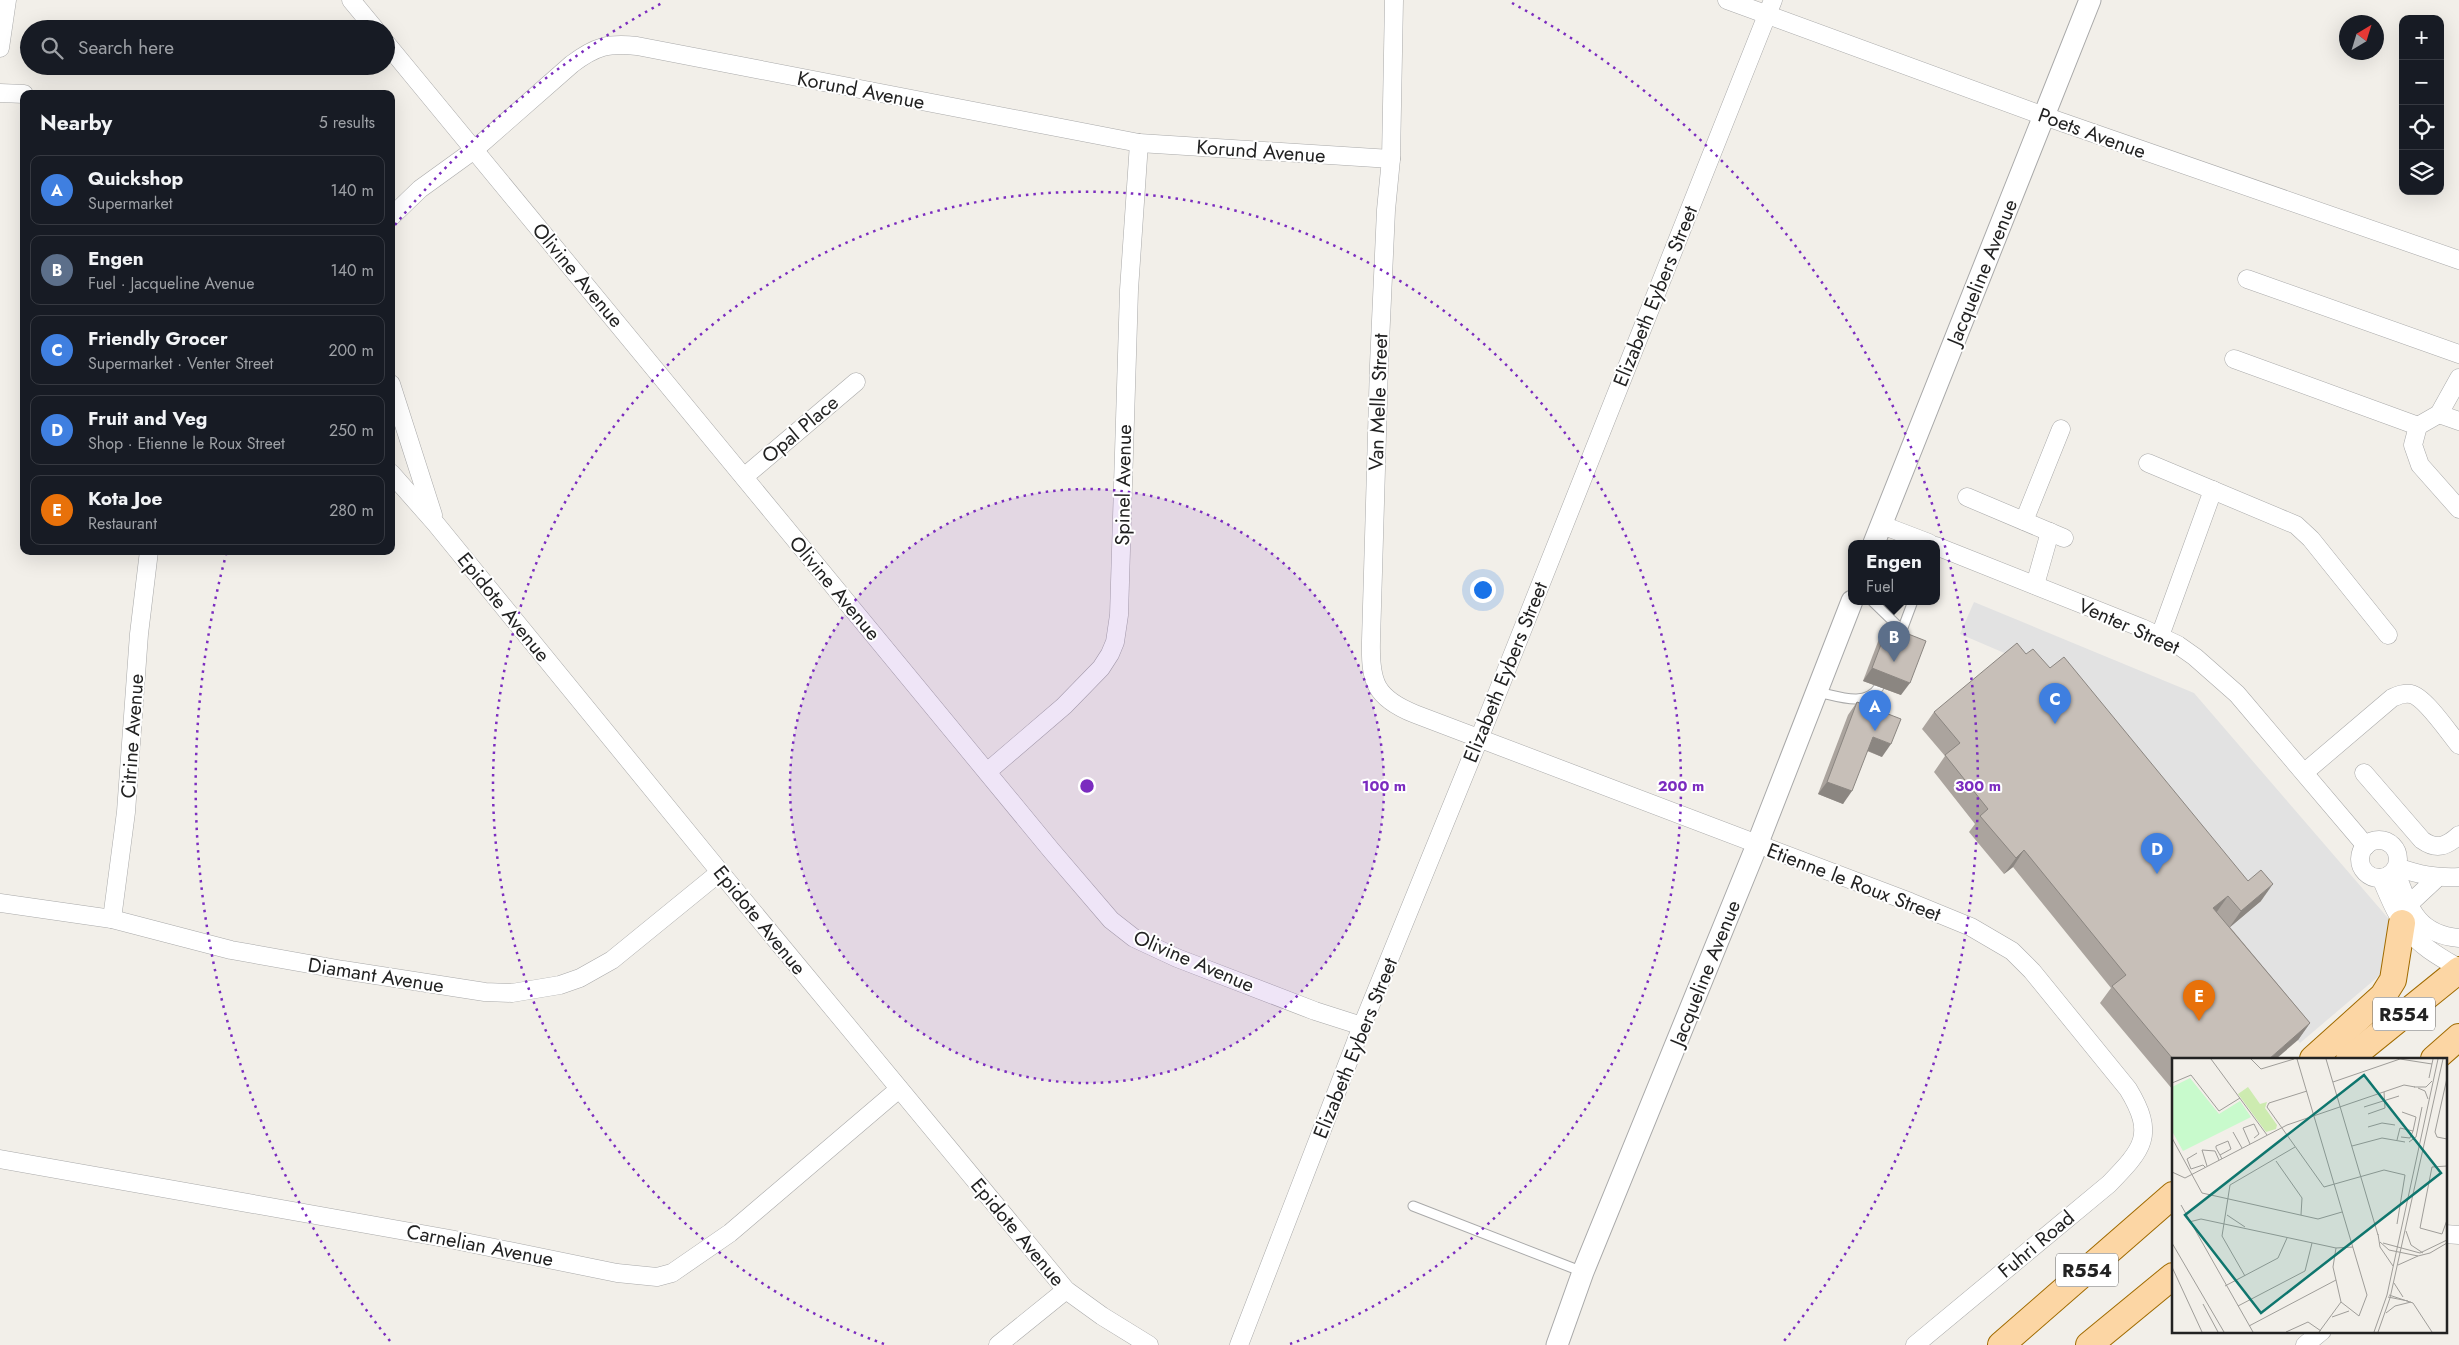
<!DOCTYPE html>
<meta charset="utf-8">
<style>
:root{--surface:#171b24;--page:#20242c;--text:#f1f3f6;--muted:#9ea1a6;--line:#363941;--accent:#8c9099}
body{margin:0;font-family:Jost,sans-serif;background:var(--page);color:var(--text)}
.controls{position:absolute;right:15px;top:15px;display:grid;overflow:hidden;border-radius:10px;box-shadow:0 5px 20px #0002}
.controls button{width:45px;height:45px;display:grid;place-items:center;padding:0;border:0;border-bottom:1px solid var(--line);background:var(--surface);color:var(--text);font:25px sans-serif}
.compass{position:absolute;left:2339px;top:15px;width:45px;height:45px;border-radius:50%;background:var(--surface);box-shadow:0 5px 20px #0002;rotate:38deg}
.you{position:absolute;left:1482px;top:589px;width:18px;height:18px;margin:-12px;border:4px solid #fff;border-radius:50%;background:#1a73e8;box-shadow:0 0 0 8px #1a73e833}
.badge{display:grid;place-items:center;width:32px;height:32px;border-radius:50%;background:var(--accent);color:#fff;font-size:16px;font-weight:700}
.pin{position:absolute;translate:-50% -41px;filter:drop-shadow(0 1px 2px #0008)}
.pin::after{content:'';position:absolute;top:26px;width:18px;height:15px;background:inherit;clip-path:polygon(0 0,100% 0,50% 100%)}
.popup{position:absolute;left:1848px;top:540px;width:92px;height:65px;box-sizing:border-box;display:grid;place-content:center;border-radius:10px;background:var(--surface);filter:drop-shadow(0 1px 4px #0005);font-size:16px;white-space:nowrap;color:var(--muted)}
.popup b{font-size:19px;color:var(--text)}
.popup::after{content:'';position:absolute;left:50%;top:100%;margin-left:-10px;border:10px solid transparent;border-top-color:var(--surface)}
.list{margin:0;padding:0;list-style:none}
h2{display:flex;justify-content:space-between;align-items:center;height:65px;margin:0;padding:0 20px;font-size:21px}
h2 small{font-size:16px;font-weight:400;color:var(--muted)}
.list li{display:grid;grid-template-columns:32px 1fr auto;gap:15px;align-items:center;box-sizing:border-box;height:70px;margin:0 10px 10px;padding:0 10px;border:1px solid var(--line);border-radius:10px}
.list b{display:block;font-size:19px;white-space:nowrap}
.list p{margin:0;font-size:16px;white-space:nowrap;color:var(--muted)}
.list em{font-size:16px;font-style:normal;color:var(--muted)}
.icon{flex:none;width:28px;height:28px;fill:none;stroke:currentColor;stroke-width:2;stroke-linecap:round;stroke-linejoin:round}
.map{position:relative;flex:none;width:2459px;height:1345px;overflow:hidden}
.search{position:absolute;background:var(--surface);box-shadow:0 5px 20px #0002;left:20px;top:20px;width:375px;height:55px;display:flex;align-items:center;gap:12px;box-sizing:border-box;padding:0 18px;border-radius:28px;color:var(--muted);font-size:19px}
.panel{position:absolute;background:var(--surface);box-shadow:0 5px 20px #0002;left:20px;top:90px;width:375px;height:465px;border-radius:10px}
.map>svg:first-child{display:block}
.parking{fill:#e2e2e2}
.lines{fill:none;stroke-linecap:round;stroke-linejoin:round}
.service-casing{stroke:#a9a9a9;stroke-width:11}
.minor-casing{stroke:#a9a9a9;stroke-width:19}
.tertiary-casing{stroke:#a9a9a9;stroke-width:23}
.primary-casing{stroke:#a06b00;stroke-width:28}
.service{stroke:#fff;stroke-width:9}
.minor{stroke:#fff;stroke-width:18}
.tertiary{stroke:#fff;stroke-width:21}
.primary{stroke:#fcd6a4;stroke-width:26}
.wall{fill:#aba49e}
.shaded-wall{fill:#8b8681}
.building{fill:#c7bfb8;stroke:#8b8681}
.ring{fill:none;stroke:#7b2cbf;stroke-width:2.5;stroke-dasharray:2.5 5}
.labels{text-anchor:middle;stroke-width:4;stroke-linejoin:round;paint-order:stroke}
.shield{fill:#fff;stroke:#646464;stroke-width:1}
.shield-label{font-size:19px;font-weight:bold;fill:#222}
.street-label{font-size:20px;fill:#222;stroke:#fff}
.inset-road{fill:none;stroke:#9f9d99;stroke-width:1}
.view{fill:#0f766e;fill-opacity:0.15;stroke:#0f766e;stroke-width:2.5}
.inset-edge{fill:none;stroke:#222;stroke-width:2.5}
.centre{fill:#7b2cbf;stroke:#fff;stroke-width:2.5}
.ring-label{font-size:15px;text-anchor:middle;font-weight:bold;fill:#7b2cbf;stroke:#fff;stroke-width:4;stroke-linejoin:round;paint-order:stroke}
</style>
<div class="map">
<svg width="2459" height="1345" viewBox="0 0 2459 1345">
<rect width="100%" height="100%" fill="#f2efe9"/>
<!-- parking -->
<polygon class="parking" points="1974,602 2194,693 2413,947 2300,1043 2202,925 2053,674 1960,634"/>
<g class="lines">
<!-- service casing -->
<g class="service-casing">
<g id="service">
<polyline points="1872,601 1902,630"/>
<polyline points="1898,641 1913,601"/>
<path d="M1817,692C1838,696 1865,708 1879,687"/>
<polyline points="1413,1206 1583,1272"/>
</g>
</g>
<!-- minor casing -->
<g class="minor-casing">
<g id="minor">
<polyline points="351,0 375,29"/>
<path d="M1394,0L1391,159L1386,210L1379,365L1371,641C1370,682 1375,698 1415,714L1910,902L1971,927L2012,951L2032,971L2128,1089C2156,1135 2143,1149 2109,1184L1915,1345"/>
<polyline points="1727,0 2044,116 2459,260"/>
<polyline points="386,43 1051,850 1111,920 1134,938 1177,958 1315,1011 1362,1026"/>
<polyline points="0,48 7,0"/>
<polyline points="0,93 24,94"/>
<path d="M391,217L420,189L474,150L572,64C596,46 608,43 637,46L1139,143L1391,159"/>
<polyline points="2247,279 2459,354"/>
<polyline points="2234,359 2418,426 2439,414 2459,378"/>
<polyline points="391,384 433,515"/>
<polyline points="2439,414 2459,421"/>
<polyline points="2418,426 2413,445 2420,465 2459,509"/>
<polyline points="2148,463 2296,525 2311,539 2388,635"/>
<polyline points="391,473 436,524 720,872 1066,1290 1102,1316 1149,1345"/>
<polyline points="744,477 856,382"/>
<polyline points="1967,497 2064,538"/>
<polyline points="2024,521 2061,429"/>
<polyline points="1882,525 1929,543"/>
<polyline points="1936,546 2142,628 2178,645 2195,657 2237,694 2366,846"/>
<polyline points="2035,585 2050,532"/>
<polyline points="2160,636 2213,490"/>
<polyline points="987,772 1064,706 1101,668 1110,654 1115,642 1119,615 1129,290 1139,143"/>
<path d="M2305,772L2392,698C2399,695 2403,693 2411,694C2425,697 2449,733 2459,745"/>
<path d="M2364,773L2422,840C2436,850 2446,847 2459,835"/>
<circle cx="2379" cy="859" r="19"/>
<path d="M2397,867C2419,875 2436,878 2459,877"/>
<path d="M2395,870C2409,906 2415,934 2459,938"/>
<path d="M2381,878C2402,929 2410,941 2459,968"/>
<polyline points="0,903 112,919 231,950 343,970 485,992 512,993 560,985 580,978 612,960 720,872"/>
<polyline points="2408,905 2437,878"/>
<polyline points="112,919 126,812 139,634 149,551"/>
<polyline points="0,1159 450,1239 617,1273 657,1277 672,1273 730,1233 899,1089"/>
<polyline points="2445,1234 2459,1235"/>
<polyline points="998,1345 1066,1290"/>
<polyline points="1239,1345 1362,1026 1479,739 1773,0"/>
<polyline points="2305,1345 2322,1331"/>
</g>
</g>
<!-- tertiary casing -->
<g class="tertiary-casing">
<g id="tertiary">
<polyline points="1874,543 2090,0"/>
<polyline points="1557,1345 1583,1272 1757,845 1852,601"/>
</g>
</g>
<!-- primary casing -->
<g class="primary-casing">
<g id="primary">
<polyline points="2313,1059 2383,996 2393,980 2402,923"/>
<polyline points="2349,1059 2459,970"/>
<polyline points="2434,1059 2459,1037"/>
<polyline points="2001,1345 2173,1195"/>
<polyline points="2089,1345 2173,1276"/>
</g>
</g>
<!-- service -->
<use href="#service" class="service"/>
<!-- minor -->
<use href="#minor" class="minor"/>
<!-- tertiary -->
<use href="#tertiary" class="tertiary"/>
<!-- primary -->
<use href="#primary" class="primary"/>
</g>
<!-- wall -->
<g class="wall">
<polygon points="1888,626 1901,695 1863,681 1879,639"/>
<polygon points="2026,654 2261,901 2230,927 2310,1023 2298,1040 2173,1059 2173,1090 2100,1003 2111,988 2013,867 2004,874 1969,832 1975,824 1934,772 1945,756 1922,729 1934,712"/>
<polygon points="1857,702 1882,757 1867,751 1843,804 1818,794 1848,715"/>
</g>
<!-- shaded-wall -->
<g class="shaded-wall">
<polygon points="1872,668 1910,683 1901,695 1863,681"/>
<polygon points="1873,737 1891,744 1882,757 1864,749"/>
<polygon points="1827,782 1852,791 1843,804 1818,794"/>
<polygon points="2024,850 2013,867 2004,874 2016,858"/>
<polygon points="2273,884 2261,901 2229,928 2241,911"/>
<polygon points="2228,896 2216,913 2213,908"/>
<polygon points="2310,1023 2298,1040 2276,1059 2269,1059"/>
</g>
<!-- building -->
<g class="building">
<polygon points="1888,626 1926,641 1910,683 1872,668"/>
<polygon points="2017,643 2026,654 2033,649 2050,668 2064,657 2248,881 2261,870 2273,884 2241,911 2228,896 2213,908 2310,1023 2269,1059 2173,1059 2112,986 2126,975 2024,850 2016,858 1980,816 1988,809 1945,755 1960,743 1934,712"/>
<polygon points="1857,702 1901,719 1891,744 1873,737 1852,791 1827,782"/>
</g>
<!-- distance rings -->
<circle cx="1087" cy="786" r="297" fill="#7b2cbf" fill-opacity=".12"/>
<g class="ring">
<circle cx="1087" cy="786" r="297"/>
<path d="M884 1344A594 594 0 1 1 1290 1344"/>
<path d="M390 1341A891 891 0 0 1 226 555M395 225A891 891 0 0 1 662 3M1512 3A891 891 0 0 1 1784 1341"/>
</g>
<g class="labels">
<!-- shield labels -->
<g class="shield">
<rect x="2373" y="997.5" width="62" height="33" rx="4"/>
<rect x="2056" y="1253.5" width="62" height="33" rx="4"/>
</g>
<g class="shield-label">
<text x="2404" y="1021">R554</text>
<text x="2087" y="1277">R554</text>
</g>
<!-- street labels -->
<g class="street-label">
<text transform="translate(861 90) rotate(11)" y="7">Korund Avenue</text>
<text transform="translate(2092 133) rotate(20)" y="7">Poets Avenue</text>
<text transform="translate(1261 151) rotate(4)" y="7">Korund Avenue</text>
<text transform="translate(1982 272) rotate(-68)" y="7">Jacqueline Avenue</text>
<text transform="translate(578 275) rotate(50)" y="7">Olivine Avenue</text>
<text transform="translate(1655 296) rotate(-68)" y="7">Elizabeth Eybers Street</text>
<text transform="translate(1378 402) rotate(-88)" y="7">Van Melle Street</text>
<text transform="translate(800 429) rotate(-40)" y="7">Opal Place</text>
<text transform="translate(1123 485) rotate(-89)" y="7">Spinel Avenue</text>
<text transform="translate(835 588) rotate(50)" y="7">Olivine Avenue</text>
<text transform="translate(504 607) rotate(51)" y="7">Epidote Avenue</text>
<text transform="translate(2129 626) rotate(24)" y="7">Venter Street</text>
<text transform="translate(1505 672) rotate(-68)" y="7">Elizabeth Eybers Street</text>
<text transform="translate(132 736) rotate(-86)" y="7">Citrine Avenue</text>
<text transform="translate(1854 882) rotate(21)" y="7">Etienne le Roux Street</text>
<text transform="translate(760 920) rotate(51)" y="7">Epidote Avenue</text>
<text transform="translate(1194 961) rotate(23)" y="7">Olivine Avenue</text>
<text transform="translate(1705 973) rotate(-68)" y="7">Jacqueline Avenue</text>
<text transform="translate(376 975) rotate(9)" y="7">Diamant Avenue</text>
<text transform="translate(1355 1048) rotate(-68)" y="7">Elizabeth Eybers Street</text>
<text transform="translate(1018 1232) rotate(50)" y="7">Epidote Avenue</text>
<text transform="translate(2036 1244) rotate(-40)" y="7">Fuhri Road</text>
<text transform="translate(480 1245) rotate(11)" y="7">Carnelian Avenue</text>
</g>
</g>
<!-- overview -->
<g transform="translate(2172 1058)">
<rect width="275" height="275" fill="#f2efe9"/>
<path d="M76,29L88,46L95,44L93,50L105,67L104,71L94,74L66,36Z" fill="#cdebb0"/>
<path d="M18,20L47,56L68,43L79,59L11,93L0,73V29Z" fill="#c8facc"/>
<path class="inset-road" d="M39,1L95,77M79,1L89,11L122,1M125,1L195,237L187,258L169,244M154,1L206,177M257,20L261,1M275,20L263,74L265,79L275,81M161,24L228,1L260,6M0,25L19,17L47,53L68,40M242,29H254L260,23M246,30L253,33L256,41M135,33L97,45L95,49L152,129L212,112L233,117L225,166M192,49L227,38M196,56L213,50L212,34M196,69L210,65L223,67M61,74L70,90M229,79L238,80L241,73M0,80L30,135L146,161L170,154M225,82L228,70L241,73L244,59L230,54M237,84L244,79L250,49M78,86L71,70L82,66L87,76L82,80M180,88L210,80L233,84M25,95L15,101L19,111L31,107L33,109M48,97L59,91L56,83L44,88V90L48,97L50,101M104,103L130,140L129,157M35,108L30,92L43,93L47,102M260,109L248,170L270,176L275,162M260,109L275,108M0,114L13,120L115,67L232,27L243,29M9,147L81,274M55,157L73,169M17,164L29,161L164,190L181,189M234,173L239,187L251,195M206,176L208,189L221,208M208,184L217,192L246,198L258,195L275,185M0,185L52,274M211,185L248,195L275,182M226,207L246,198M0,209L30,274M73,218L50,178L58,127L123,89M222,225L231,239M53,228L106,200L115,180M217,237L241,245L260,274M216,239L236,243M31,246L46,274M66,248L133,213L140,185M214,255L223,248L239,244M160,259L177,253M77,268L164,222M114,274L136,264L149,273M147,274L169,244L161,209L164,190M202,274L215,237L266,1M206,274L218,240L271,1"/>
<path class="view" d="M192,17L269,115L89,255L13,157Z"/>
<rect width="275" height="275" class="inset-edge"/>
</g>
<circle cx="1087" cy="786" r="8" class="centre"/>
<g class="ring-label">
<text x="1384" y="791">100 m</text>
<text x="1681" y="791">200 m</text>
<text x="1978" y="791">300 m</text>
</g>
</svg>
<div class="controls">
<button>+</button>
<button>−</button>
<button><svg class="icon" aria-label="locate" viewBox="0 0 24 24"><circle cx="12" cy="12" r="6"/><path d="M12 2v4M12 18v4M2 12h4M18 12h4"/></svg></button>
<button><svg class="icon" aria-label="layers" viewBox="0 0 24 24"><path d="M12 4l9 5-9 5-9-5zM3 14l9 5 9-5"/></svg></button>
</div>
<svg class="compass" viewBox="-18 -18 36 36"><path d="M0-13l5 13h-10z" fill="#e53935"/><path d="M0 13l5-13h-10z" fill="#9ea1a6"/></svg>
<div class="you"></div>
<div class="pin badge" style="left:1875px;top:731px;background:#3f7fe0">A</div>
<div class="pin badge" style="left:1894px;top:662px;background:#5c6f8a">B</div>
<div class="popup"><b>Engen</b>Fuel</div>
<div class="pin badge" style="left:2055px;top:724px;background:#3f7fe0">C</div>
<div class="pin badge" style="left:2157px;top:874px;background:#3f7fe0">D</div>
<div class="pin badge" style="left:2199px;top:1021px;background:#e8710a">E</div>
<div class="search"><svg class="icon" aria-label="search" viewBox="0 0 24 24"><circle cx="10" cy="10" r="6"/><path d="M15 15l6 6"/></svg>Search here</div>
<section class="panel">
<h2>Nearby<small>5 results</small></h2>
<ul class="list">
<li><span class="badge" style="background:#3f7fe0">A</span><div><b>Quickshop</b><p>Supermarket</p></div><em>140 m</em></li>
<li><span class="badge" style="background:#5c6f8a">B</span><div><b>Engen</b><p>Fuel · Jacqueline Avenue</p></div><em>140 m</em></li>
<li><span class="badge" style="background:#3f7fe0">C</span><div><b>Friendly Grocer</b><p>Supermarket · Venter Street</p></div><em>200 m</em></li>
<li><span class="badge" style="background:#3f7fe0">D</span><div><b>Fruit and Veg</b><p>Shop · Etienne le Roux Street</p></div><em>250 m</em></li>
<li><span class="badge" style="background:#e8710a">E</span><div><b>Kota Joe</b><p>Restaurant</p></div><em>280 m</em></li>
</ul>
</section>
</div>
